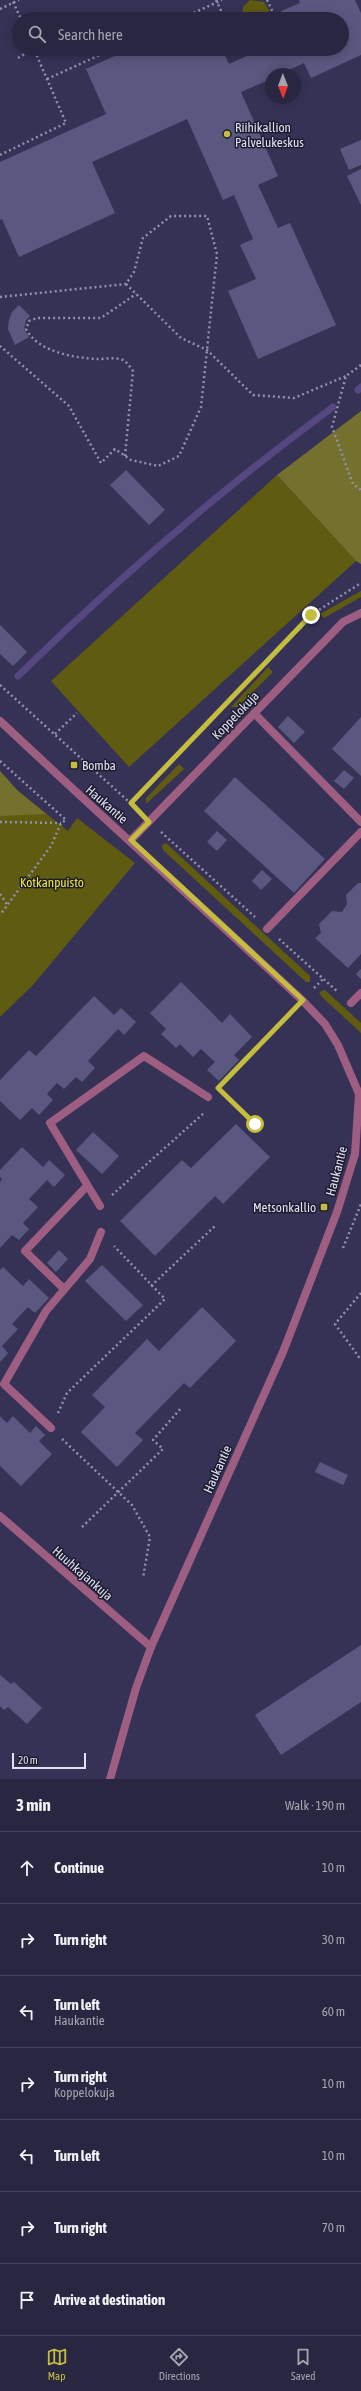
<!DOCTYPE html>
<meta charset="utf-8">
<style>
:root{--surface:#282640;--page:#34324b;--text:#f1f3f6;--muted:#a5a5b1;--line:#444359;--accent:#c4bd3e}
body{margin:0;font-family:"Asap Condensed",sans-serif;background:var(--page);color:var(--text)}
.compass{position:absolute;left:265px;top:68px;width:36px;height:36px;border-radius:50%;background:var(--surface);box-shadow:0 2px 10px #0003;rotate:179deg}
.scale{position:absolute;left:12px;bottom:10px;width:74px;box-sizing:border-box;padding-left:4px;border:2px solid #e0e0f7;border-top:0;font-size:11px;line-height:14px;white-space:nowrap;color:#e0e0f7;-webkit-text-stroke:3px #1d1c2d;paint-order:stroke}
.stop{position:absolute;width:12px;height:12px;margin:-9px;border:3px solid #c4bd3e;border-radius:50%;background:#fff}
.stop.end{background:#c4bd3e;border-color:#fff;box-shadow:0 1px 4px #0008}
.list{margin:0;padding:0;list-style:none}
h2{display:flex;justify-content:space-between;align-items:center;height:52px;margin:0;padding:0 16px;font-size:17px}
h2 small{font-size:13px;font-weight:400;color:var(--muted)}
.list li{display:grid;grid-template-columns:26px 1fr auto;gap:12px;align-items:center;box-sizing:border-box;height:72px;padding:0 16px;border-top:1px solid var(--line)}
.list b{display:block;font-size:15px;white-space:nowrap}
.list p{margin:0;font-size:13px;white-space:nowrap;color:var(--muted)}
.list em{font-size:13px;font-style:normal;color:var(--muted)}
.icon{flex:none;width:22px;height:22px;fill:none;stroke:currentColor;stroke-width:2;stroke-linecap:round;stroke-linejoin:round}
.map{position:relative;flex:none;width:361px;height:1779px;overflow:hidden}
.search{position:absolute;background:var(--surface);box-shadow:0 2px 10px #0003;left:12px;right:12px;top:12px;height:44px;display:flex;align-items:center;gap:10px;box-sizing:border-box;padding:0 14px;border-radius:22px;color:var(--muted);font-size:15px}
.sheet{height:556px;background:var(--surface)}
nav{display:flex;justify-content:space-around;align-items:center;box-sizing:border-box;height:56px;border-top:1px solid var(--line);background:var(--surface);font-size:11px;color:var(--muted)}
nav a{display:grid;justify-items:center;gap:2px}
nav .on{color:var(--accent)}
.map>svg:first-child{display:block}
.green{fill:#5f5b11}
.forest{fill:#74702d}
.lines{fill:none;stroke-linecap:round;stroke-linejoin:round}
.stream{stroke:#564781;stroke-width:7}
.building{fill:#5a5880}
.path{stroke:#9190ad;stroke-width:2.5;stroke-dasharray:2 3;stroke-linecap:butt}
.service{stroke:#9d5e81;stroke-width:8}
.minor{stroke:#9d5e81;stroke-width:8}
.tertiary{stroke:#9d5e81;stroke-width:8}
.route{stroke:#c4bd3e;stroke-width:5}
.poi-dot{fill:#c4bd3e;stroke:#1d1c2d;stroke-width:1.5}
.labels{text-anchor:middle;stroke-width:3;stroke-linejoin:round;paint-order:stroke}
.poi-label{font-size:13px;fill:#e0e0f7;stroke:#1d1c2d;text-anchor:start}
.street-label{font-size:13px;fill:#e0e0f7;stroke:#1d1c2d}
.park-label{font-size:13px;fill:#f0e73c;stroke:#1d1c2d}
</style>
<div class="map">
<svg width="361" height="1779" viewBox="0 0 361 1779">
<rect width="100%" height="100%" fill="#353256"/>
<!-- green -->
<g class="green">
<polygon points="250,0 264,2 269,10 269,19 242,19 243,7"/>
<polygon points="277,475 356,561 129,767 51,681"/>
<polygon points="361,591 361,597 324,618 320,614"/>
<polygon points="268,667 273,672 238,707 231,707"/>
<polygon points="179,764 184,769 146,804 146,798"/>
<polygon points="0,771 17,790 68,831 77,818 135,863 32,986 0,1017"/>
<polygon points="166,843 310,976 310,982 306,982 163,850 162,845"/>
<polygon points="325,990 361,1023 361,1033 322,997 319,992"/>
</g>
<!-- forest -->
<g class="forest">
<polygon points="361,411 361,564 356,561 277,475"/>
<polygon points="0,771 17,790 46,814 0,816"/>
</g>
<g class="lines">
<!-- stream -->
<g class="stream">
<polyline points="358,390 361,387"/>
<path d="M18,676C115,581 223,488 333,407"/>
</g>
</g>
<!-- building -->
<g class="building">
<polygon points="299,0 355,0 361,13 361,55 311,78 304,63 281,74 271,74 271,79 241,92 278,176 258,185 278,228 290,223 336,325 258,359 228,291 256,279 240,245 253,239 234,195 223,200 187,119 92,162 115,213 19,257 2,219 0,220 0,162 106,114 86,69 130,49 222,49 229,64 262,49 342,49 342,19 285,19 281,11 300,3"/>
<polygon points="361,140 361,165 349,170 340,149"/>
<polygon points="361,169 361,205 347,176"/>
<polygon points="19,305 30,316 26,320 24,329 29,337 15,345 8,329 9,320 12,312"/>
<polygon points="126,470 165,510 149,525 110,485"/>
<polygon points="0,625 27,652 13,666 0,654"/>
<polygon points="288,716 305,732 294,743 278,727"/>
<polygon points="361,717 361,776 332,749"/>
<polygon points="344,770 354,778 344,789 334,781"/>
<polygon points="235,777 325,859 294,893 204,811"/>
<polygon points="217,831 227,840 217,851 207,842"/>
<polygon points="262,870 272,879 261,890 252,881"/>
<polygon points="358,883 361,883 361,954 348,968 315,938 321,933 319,924 332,911 342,912 347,904 346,895"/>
<polygon points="361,969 361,979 356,974"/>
<polygon points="181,982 222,1023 230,1014 252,1037 234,1055 239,1060 219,1081 207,1070 215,1062 201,1049 193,1057 180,1044 176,1048 161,1034 166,1029 150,1013"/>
<polygon points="94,996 114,1015 121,1008 136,1022 124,1035 118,1029 88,1061 95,1068 82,1082 76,1077 64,1089 57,1083 47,1094 53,1100 39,1115 32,1108 20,1120 0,1101 0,1080 29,1050 36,1056"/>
<polygon points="236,1124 270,1157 223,1204 215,1196 155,1256 120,1221 182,1160 191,1168"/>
<polygon points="93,1132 119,1156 102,1174 76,1150"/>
<polygon points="22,1147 43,1167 49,1160 65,1175 54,1187 47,1180 29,1199 38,1207 23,1223 29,1229 19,1240 12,1235 0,1248 0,1182 2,1179 0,1177 0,1170"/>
<polygon points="59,1250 68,1259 56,1272 47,1263"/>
<polygon points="102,1265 143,1305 126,1321 85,1281"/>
<polygon points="3,1267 23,1286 29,1279 49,1298 35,1313 28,1307 12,1324 18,1329 2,1346 8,1353 0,1362 0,1270"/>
<polygon points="202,1307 236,1341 190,1388 184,1383 135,1433 143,1440 117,1467 81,1432 105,1407 92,1395 147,1339 159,1351"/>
<polygon points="0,1416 7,1423 13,1416 30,1433 36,1426 45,1435 39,1441 52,1454 21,1486 0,1466"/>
<polygon points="320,1462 348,1475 343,1485 315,1472"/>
<polygon points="361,1645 361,1702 281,1755 255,1715"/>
<polygon points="0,1675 11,1684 14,1682 42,1708 27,1724 8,1707 4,1710 0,1706"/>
</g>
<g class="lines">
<!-- path -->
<g class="path">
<polyline points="216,0 225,19"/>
<polyline points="267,0 276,19"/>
<polyline points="13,2 21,19"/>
<polyline points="0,9 19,0"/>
<polyline points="180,19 222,0"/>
<polyline points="239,49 241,49"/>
<polyline points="18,58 33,49"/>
<polyline points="47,79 113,49"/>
<polyline points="0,155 66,123 34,49"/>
<polyline points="126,284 181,338 207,350 253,395 294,398 346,376"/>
<polyline points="0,297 126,284 134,272 143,238 171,216 207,216 217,254 201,407 179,456 158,466 131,460 115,449 101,463 69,406 0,346"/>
<polyline points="361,365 346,376 332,427 353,484 361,490"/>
<path d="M125,456L133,371C130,367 128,363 123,360C116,357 105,359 98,359C74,358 38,352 26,329L29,321L37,318H101L136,294"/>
<polyline points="0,685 138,810"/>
<polyline points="55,734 77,713"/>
<polyline points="0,761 66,820 61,823 51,846 0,915"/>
<polyline points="131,803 311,615 361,583"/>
<polyline points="0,822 61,823"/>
<polyline points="161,832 255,917"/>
<polyline points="0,894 8,906"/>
<polyline points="279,939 338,992"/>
<polyline points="314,988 324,978"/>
<polyline points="220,1086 292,1012"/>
<polyline points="224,1094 255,1124"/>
<polyline points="112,1195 204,1113"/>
<polyline points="343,1248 361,1204"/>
<polyline points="151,1286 216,1225"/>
<polyline points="361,1293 335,1324 361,1360"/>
<polyline points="58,1413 67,1393 165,1299 114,1246"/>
<polyline points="62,1439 132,1505 150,1537 143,1578"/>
<polyline points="82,1527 163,1449 153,1440 182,1407"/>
</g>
<!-- service -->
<g class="service">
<polyline points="254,713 361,822"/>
<polyline points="267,929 361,832"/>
<polyline points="351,1003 361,993"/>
<polyline points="100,1206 50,1123 144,1056 208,1097"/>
<polyline points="64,1289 25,1251 87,1186"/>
<polyline points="51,1428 4,1384 46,1311 90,1259 101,1232"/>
</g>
<!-- minor -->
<g class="minor">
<polyline points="131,840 343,622 361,613"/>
<polyline points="0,1516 151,1647"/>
</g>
<!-- tertiary -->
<path class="tertiary" d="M0,721C100,815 202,907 303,1001L325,1024L338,1045L359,1094L355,1154L337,1212L283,1352L151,1647L136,1688L110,1779"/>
</g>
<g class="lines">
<!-- route -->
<polyline class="route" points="255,1124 218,1088 303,1000 131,840 149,822 131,803 311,615"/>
</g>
<!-- markers -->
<g class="poi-dot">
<circle cx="227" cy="134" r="4"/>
<rect x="70" y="761" width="8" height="8" rx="2"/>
<rect x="320" y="1203" width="8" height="8" rx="2"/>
</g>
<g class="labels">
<!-- poi labels -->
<g class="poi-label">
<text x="235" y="132">Riihikallion<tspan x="235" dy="15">Palvelukeskus</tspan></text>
<text x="82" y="770">Bomba</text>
<text x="316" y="1212" text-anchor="end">Metsonkallio</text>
</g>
<!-- street labels -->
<g class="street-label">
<text transform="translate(235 715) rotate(-46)" y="5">Koppelokuja</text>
<text transform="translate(107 804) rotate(41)" y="5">Haukantie</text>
<text transform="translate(336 1171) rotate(-75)" y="5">Haukantie</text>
<text transform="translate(217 1469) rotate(-66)" y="5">Haukantie</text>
<text transform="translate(83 1573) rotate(41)" y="5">Huuhkajankuja</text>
</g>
<!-- park labels -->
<g class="park-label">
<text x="52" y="887">Kotkanpuisto</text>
</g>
</g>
</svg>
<svg class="compass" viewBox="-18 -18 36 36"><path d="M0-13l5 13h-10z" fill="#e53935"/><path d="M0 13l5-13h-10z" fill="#a5a5b1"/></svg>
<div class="scale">20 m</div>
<div class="stop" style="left:255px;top:1124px"></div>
<div class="stop end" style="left:311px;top:615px"></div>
<div class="search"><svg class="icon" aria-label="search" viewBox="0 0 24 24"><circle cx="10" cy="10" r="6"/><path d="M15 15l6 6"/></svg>Search here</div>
</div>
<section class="sheet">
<h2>3 min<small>Walk · 190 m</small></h2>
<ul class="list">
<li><svg class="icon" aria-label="ahead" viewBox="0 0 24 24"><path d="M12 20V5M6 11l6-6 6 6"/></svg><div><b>Continue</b></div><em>10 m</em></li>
<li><svg class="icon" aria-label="right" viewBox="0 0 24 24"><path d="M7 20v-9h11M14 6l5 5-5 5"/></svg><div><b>Turn right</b></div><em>30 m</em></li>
<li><svg class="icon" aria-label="left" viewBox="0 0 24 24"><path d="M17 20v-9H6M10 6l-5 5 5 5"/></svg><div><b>Turn left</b><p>Haukantie</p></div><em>60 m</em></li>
<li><svg class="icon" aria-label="right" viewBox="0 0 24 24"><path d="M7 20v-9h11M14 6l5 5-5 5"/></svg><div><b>Turn right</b><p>Koppelokuja</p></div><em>10 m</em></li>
<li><svg class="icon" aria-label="left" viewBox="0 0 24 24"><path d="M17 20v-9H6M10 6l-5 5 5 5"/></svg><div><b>Turn left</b></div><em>10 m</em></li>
<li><svg class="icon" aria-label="right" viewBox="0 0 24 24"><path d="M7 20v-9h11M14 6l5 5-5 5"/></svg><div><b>Turn right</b></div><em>70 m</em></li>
<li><svg class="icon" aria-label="arrive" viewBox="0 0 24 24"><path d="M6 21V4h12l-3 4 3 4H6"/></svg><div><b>Arrive at destination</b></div></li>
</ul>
</section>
<nav>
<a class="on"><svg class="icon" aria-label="map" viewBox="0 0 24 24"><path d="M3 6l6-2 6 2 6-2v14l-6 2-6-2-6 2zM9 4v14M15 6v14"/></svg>Map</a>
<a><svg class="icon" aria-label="directions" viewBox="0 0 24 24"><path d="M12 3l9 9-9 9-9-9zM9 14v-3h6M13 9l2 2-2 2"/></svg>Directions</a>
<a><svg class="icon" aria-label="saved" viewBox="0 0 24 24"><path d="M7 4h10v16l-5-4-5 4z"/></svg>Saved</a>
</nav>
